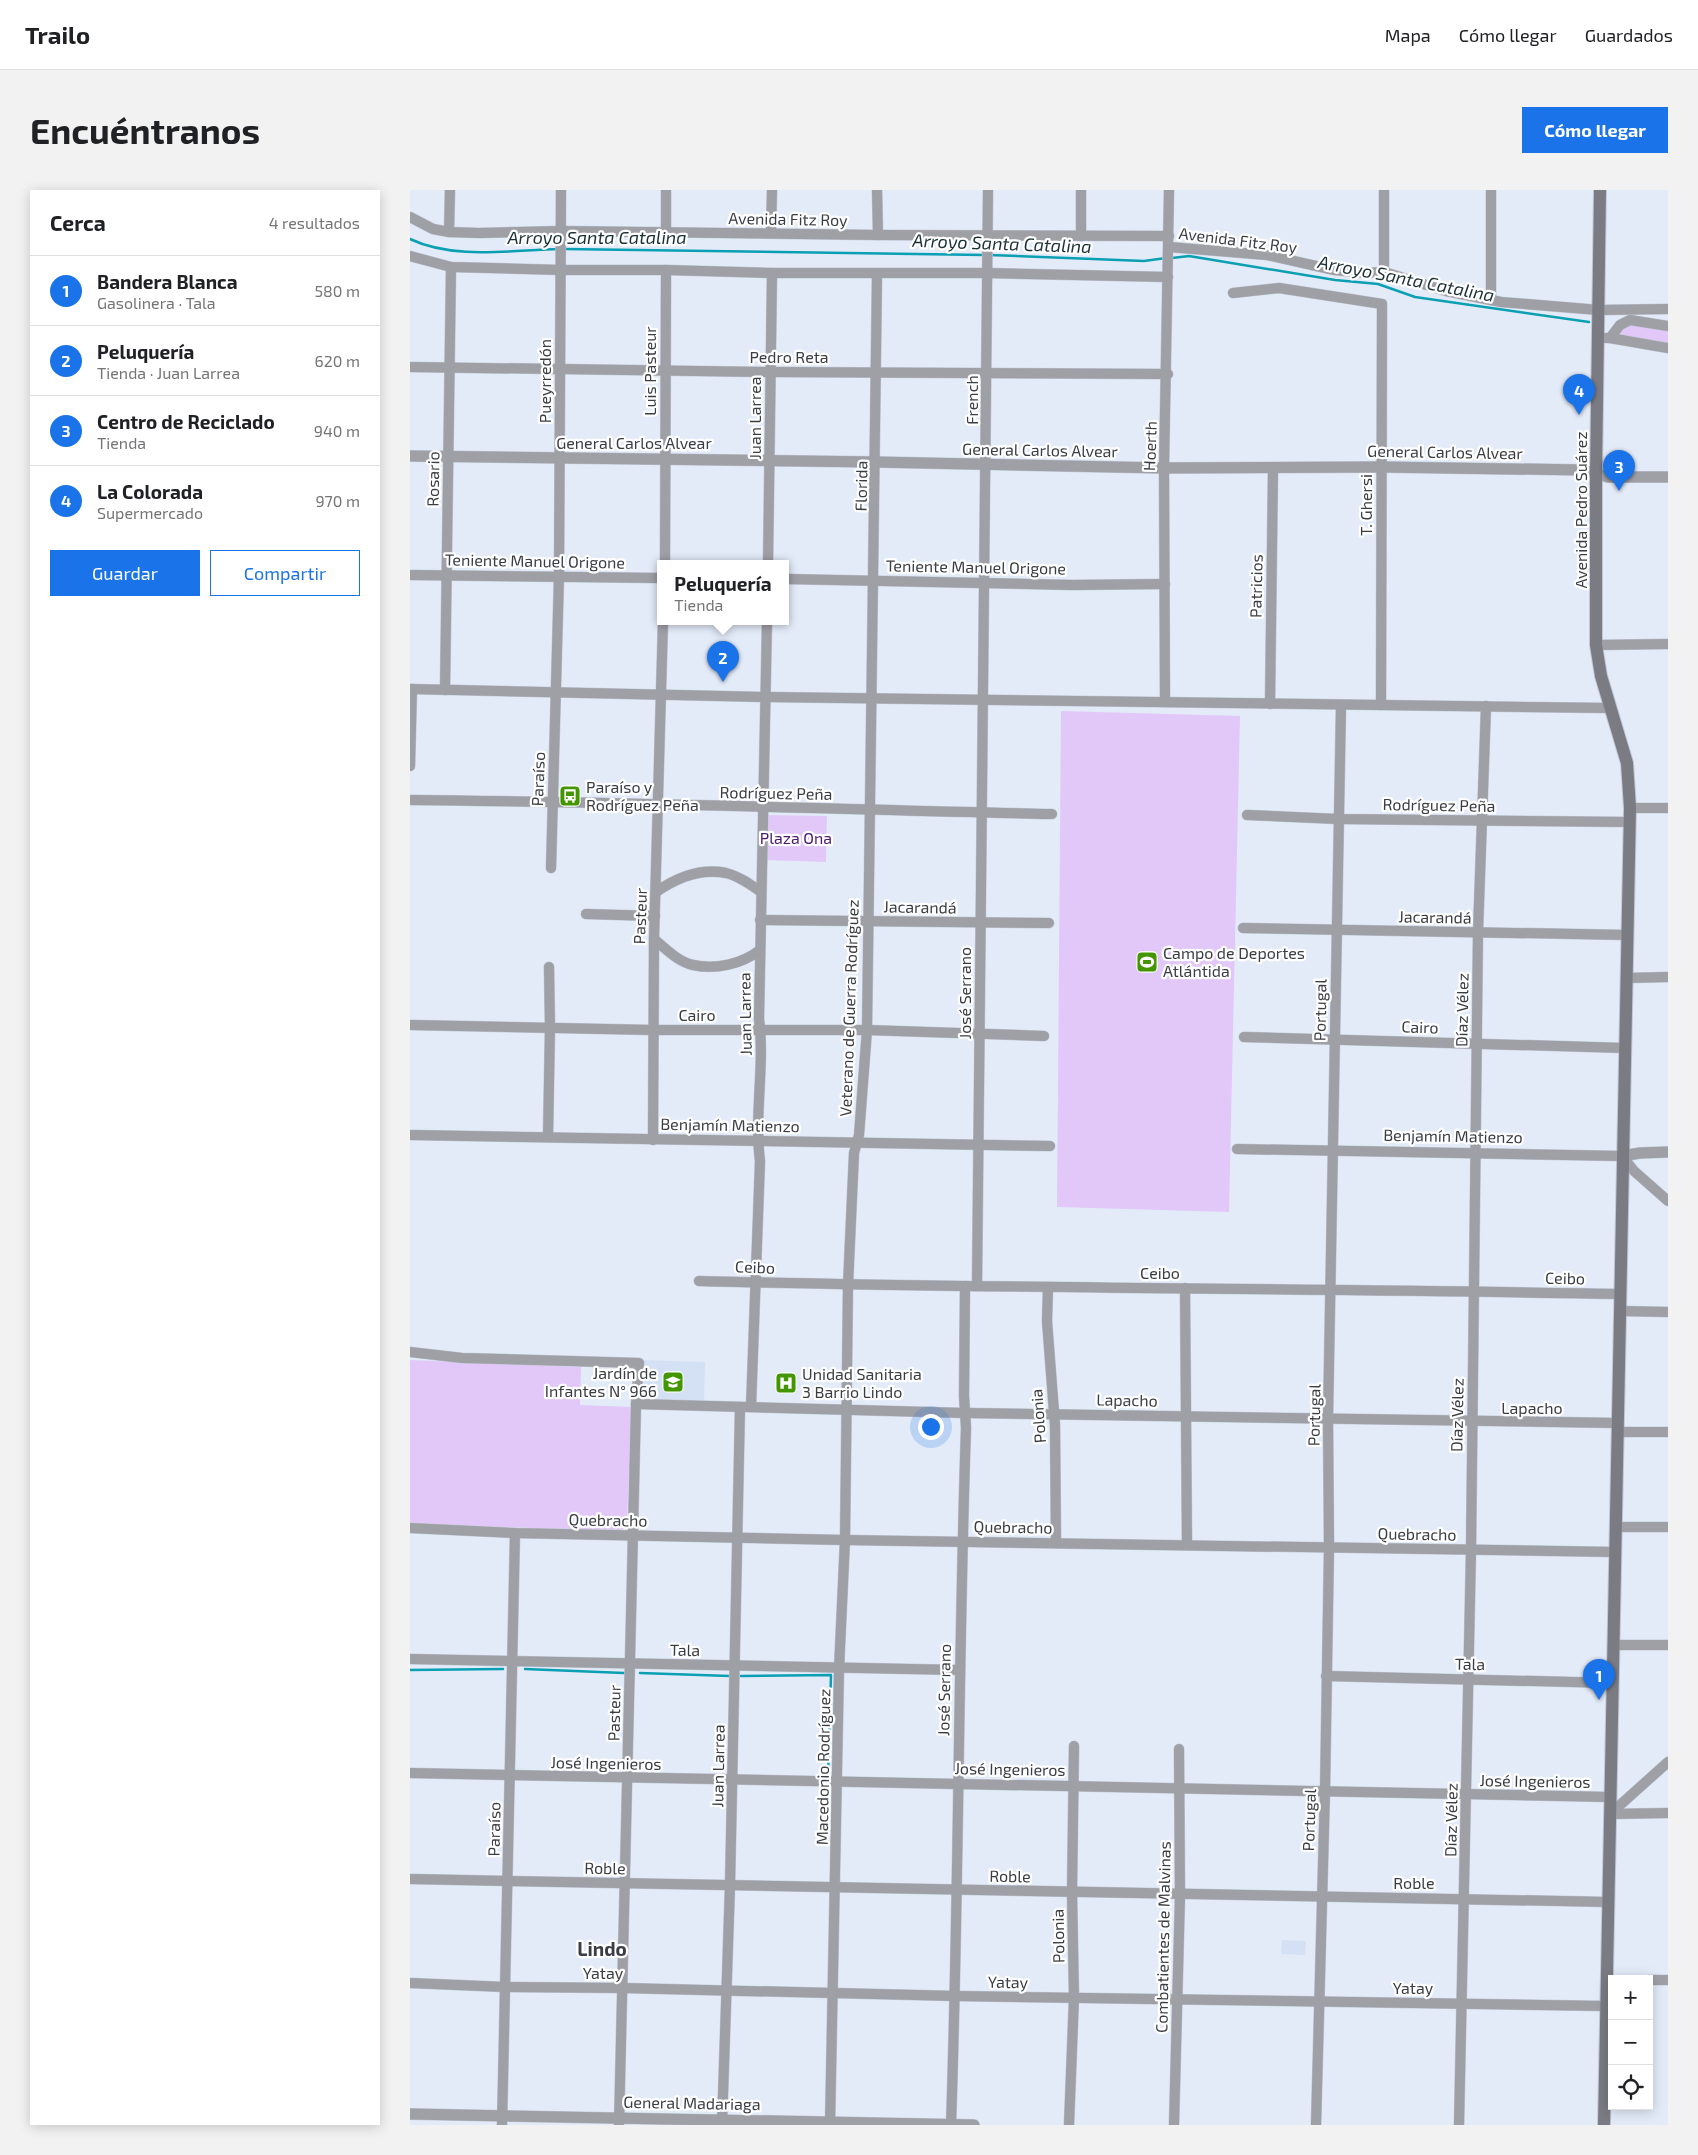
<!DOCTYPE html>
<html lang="es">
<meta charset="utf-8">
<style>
:root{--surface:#fff;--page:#f2f2f2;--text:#202124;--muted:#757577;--line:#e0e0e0;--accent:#1a73e8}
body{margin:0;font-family:"Exo 2",sans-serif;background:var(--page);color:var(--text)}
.controls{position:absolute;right:15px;bottom:15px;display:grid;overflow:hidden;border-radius:0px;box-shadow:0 2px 12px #0003}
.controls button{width:45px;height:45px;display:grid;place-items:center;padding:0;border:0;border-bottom:1px solid var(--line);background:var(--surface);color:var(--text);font:25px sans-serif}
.you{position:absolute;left:520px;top:1236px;width:18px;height:18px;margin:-12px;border:4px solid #fff;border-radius:50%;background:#1a73e8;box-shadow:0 0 0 8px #1a73e833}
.badge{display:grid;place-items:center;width:32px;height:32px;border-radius:50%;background:var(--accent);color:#fff;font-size:16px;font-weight:700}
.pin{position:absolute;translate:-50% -41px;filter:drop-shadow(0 1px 2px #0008)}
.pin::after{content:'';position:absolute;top:26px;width:18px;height:15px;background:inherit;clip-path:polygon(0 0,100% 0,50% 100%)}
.popup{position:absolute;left:247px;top:370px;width:132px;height:65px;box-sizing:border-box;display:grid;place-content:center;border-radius:0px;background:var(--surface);filter:drop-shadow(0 1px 4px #0005);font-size:16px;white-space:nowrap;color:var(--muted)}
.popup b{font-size:19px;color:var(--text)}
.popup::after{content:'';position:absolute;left:50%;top:100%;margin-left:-10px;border:10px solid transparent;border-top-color:var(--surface)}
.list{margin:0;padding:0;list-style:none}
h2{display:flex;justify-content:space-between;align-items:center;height:65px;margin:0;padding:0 20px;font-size:21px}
h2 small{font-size:16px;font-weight:400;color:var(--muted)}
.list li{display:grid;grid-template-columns:32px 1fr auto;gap:15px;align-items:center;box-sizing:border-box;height:70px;padding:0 20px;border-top:1px solid var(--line)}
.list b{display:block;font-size:19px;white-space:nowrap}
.list p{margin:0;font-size:16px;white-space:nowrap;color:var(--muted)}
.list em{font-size:16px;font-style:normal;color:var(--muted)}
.actions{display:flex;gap:10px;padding:15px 20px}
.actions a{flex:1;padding:11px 0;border:1px solid var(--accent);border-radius:0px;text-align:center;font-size:18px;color:var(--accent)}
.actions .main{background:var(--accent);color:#fff}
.icon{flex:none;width:28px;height:28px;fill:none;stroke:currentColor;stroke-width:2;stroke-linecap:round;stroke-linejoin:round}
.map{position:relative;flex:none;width:1258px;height:1935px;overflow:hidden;border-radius:0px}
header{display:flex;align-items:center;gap:30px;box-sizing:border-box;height:70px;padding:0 25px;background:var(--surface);border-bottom:1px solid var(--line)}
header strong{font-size:24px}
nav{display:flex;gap:28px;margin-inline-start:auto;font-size:18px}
.intro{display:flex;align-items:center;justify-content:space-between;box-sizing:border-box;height:120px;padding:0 30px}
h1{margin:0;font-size:35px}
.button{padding:12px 22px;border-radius:0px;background:var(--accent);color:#fff;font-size:18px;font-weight:700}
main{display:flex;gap:30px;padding:0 30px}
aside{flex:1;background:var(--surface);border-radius:0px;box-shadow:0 2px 12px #0003}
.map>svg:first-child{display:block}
.built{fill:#d4e0f4}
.green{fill:#e2c8f8}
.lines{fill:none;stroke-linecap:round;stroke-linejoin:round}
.stream{stroke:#0a9fb3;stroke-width:2.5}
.minor-casing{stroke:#c1c8d5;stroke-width:11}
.tertiary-casing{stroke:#c1c8d5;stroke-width:12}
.secondary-casing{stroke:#c1c8d5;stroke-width:14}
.minor{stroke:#9f9fa6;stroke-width:10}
.tertiary{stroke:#9f9fa6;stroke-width:11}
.secondary{stroke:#7b7b84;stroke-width:12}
.labels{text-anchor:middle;stroke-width:4.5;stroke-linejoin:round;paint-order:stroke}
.street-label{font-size:16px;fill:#3a3d43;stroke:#fff}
.poi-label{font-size:16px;fill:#3a3d43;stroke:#fff;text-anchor:start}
.park-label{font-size:16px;fill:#4d186d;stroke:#fff}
.water-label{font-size:18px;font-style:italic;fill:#1b3135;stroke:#fff}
.quarter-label{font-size:19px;font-weight:bold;fill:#3a3d43;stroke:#fff}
</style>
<header>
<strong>Trailo</strong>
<nav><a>Mapa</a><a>Cómo llegar</a><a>Guardados</a></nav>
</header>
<div class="intro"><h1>Encuéntranos</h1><a class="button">Cómo llegar</a></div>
<main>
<aside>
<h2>Cerca<small>4 resultados</small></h2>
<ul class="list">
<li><span class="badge">1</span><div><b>Bandera Blanca</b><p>Gasolinera · Tala</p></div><em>580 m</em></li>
<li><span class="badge">2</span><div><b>Peluquería</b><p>Tienda · Juan Larrea</p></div><em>620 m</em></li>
<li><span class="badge">3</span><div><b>Centro de Reciclado</b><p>Tienda</p></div><em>940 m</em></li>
<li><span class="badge">4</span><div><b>La Colorada</b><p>Supermercado</p></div><em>970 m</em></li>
</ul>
<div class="actions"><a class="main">Guardar</a><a>Compartir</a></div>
</aside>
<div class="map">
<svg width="1258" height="1935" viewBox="0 0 1258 1935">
<rect width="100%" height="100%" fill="#e3ebf9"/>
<!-- built -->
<g class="built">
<polygon points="233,1170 295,1172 294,1213 231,1211"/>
<polygon points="872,1750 896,1751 895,1765 871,1764"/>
</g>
<!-- green -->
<g class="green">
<polygon points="1210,135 1258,136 1258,158 1200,148"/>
<polygon points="651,521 830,526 819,1022 647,1017"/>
<polygon points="357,625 417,626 416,672 356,670"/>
<polygon points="0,1170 171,1177 170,1215 221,1217 217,1336 211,1340 0,1335"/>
</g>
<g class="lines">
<!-- stream -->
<g class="stream">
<path d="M0,49C44,70 101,60 149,59"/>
<polyline points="154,59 574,65"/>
<polyline points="579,65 734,71 756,68"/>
<polyline points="762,68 779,66 925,90 968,94 1005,107 1179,132"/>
<polyline points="115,1479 214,1483"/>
<polyline points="0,1480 93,1479"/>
<polyline points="230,1483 320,1486"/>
<polyline points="331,1486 421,1485 418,1586"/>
</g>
<!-- minor casing -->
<g class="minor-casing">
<g id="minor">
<polyline points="256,0 256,43"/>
<polyline points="467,0 468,45"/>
<polyline points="974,0 974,82"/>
<polyline points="0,27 23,39 39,42 69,43 151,41 468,45 759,46"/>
<polyline points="39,42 40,0"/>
<polyline points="361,43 362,0"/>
<polyline points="671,46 671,0"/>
<polyline points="759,57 857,65 924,80 956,83 974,82 1036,101 1091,112 1189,120 1258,119"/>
<polyline points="0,66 41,77 151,80 256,80 362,83 577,83 758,87"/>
<polyline points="823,103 869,98 972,114 971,515"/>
<polyline points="1081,110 1081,0"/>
<polyline points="1189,148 1200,148 1258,158"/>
<polyline points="1200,148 1210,135 1220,130 1258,136"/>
<polyline points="0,177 360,182 758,184"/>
<polyline points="255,373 256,80"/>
<polyline points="358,373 362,83"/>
<polyline points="0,385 250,388"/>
<polyline points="376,389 662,395 755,394"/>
<polyline points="1186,455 1258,454"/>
<polyline points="0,499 356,507 1200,518"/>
<polyline points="35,500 41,77"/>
<polyline points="755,512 754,278 759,0"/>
<polyline points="860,514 863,278"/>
<polyline points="0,576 2,499"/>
<path d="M0,610C214,612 428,619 642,624"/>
<polyline points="1220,618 1258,618"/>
<polyline points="837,625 928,629 1220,632"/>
<polyline points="141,678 149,386 151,0"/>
<path d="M246,702C266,688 291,678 316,683C329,686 341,695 351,702"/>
<polyline points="176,724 245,726"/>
<polyline points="350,730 639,733"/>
<polyline points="833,738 1217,745"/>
<path d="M244,749C255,758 268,772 283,775C306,780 332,774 350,760"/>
<polyline points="1216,788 1258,787"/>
<polyline points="0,835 243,840 457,840 634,846"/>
<polyline points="834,847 1214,858"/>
<polyline points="0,945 640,956"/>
<polyline points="138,947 140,837 139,777"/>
<polyline points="243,950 244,749 253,431"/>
<polyline points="827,959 1212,966 1224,981 1258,1011"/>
<path d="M289,1091C596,1099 903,1098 1210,1104"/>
<polyline points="567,1096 578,0"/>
<polyline points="638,1097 637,1131 645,1235 646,1353"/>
<polyline points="775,1098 777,1354"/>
<polyline points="1210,1121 1258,1122"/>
<polyline points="0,1162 52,1168 229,1173 226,1214 209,1935"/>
<polyline points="226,1214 555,1223 1207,1233"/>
<path d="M341,1217L350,971C344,924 355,876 349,829L357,431"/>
<polyline points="1207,1242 1258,1242"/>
<polyline points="1205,1337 1258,1337"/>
<polyline points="0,1338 105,1343 435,1350 1205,1362"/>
<polyline points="1204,1455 1258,1455"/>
<polyline points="0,1469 549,1480"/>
<polyline points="916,1486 1202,1493"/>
<polyline points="0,1583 1200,1607"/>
<polyline points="1200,1624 1258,1572"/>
<polyline points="1200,1624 1258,1623"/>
<polyline points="0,1689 1199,1712"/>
<polyline points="1239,1790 1258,1790"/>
<polyline points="0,1793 95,1797 213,1798 546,1806 1196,1816"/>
<polyline points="92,1935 105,1343"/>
<polyline points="312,1935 320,1695 330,1217"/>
<polyline points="420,1935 429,1479 435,1350 438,1095 444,963 449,945 457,840 467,85"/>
<path d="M541,1935C549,1703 548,1470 556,1238L554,1206L555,1096"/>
<polyline points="659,1935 664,1807 662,1702 664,1556"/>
<polyline points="764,1935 770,1705 769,1559"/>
<polyline points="906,1935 915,1601 919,1358 918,1228 931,515"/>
<polyline points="1049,1935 1061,1360 1068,742 1076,516"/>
</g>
</g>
<!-- tertiary casing -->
<g class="tertiary-casing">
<g id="tertiary">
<polyline points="0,266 466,272 754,278 971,277 1173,280 1198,287 1258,287"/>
<polyline points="1212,966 1230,963 1258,962"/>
<polyline points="0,1924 564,1935"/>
</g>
</g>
<!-- secondary casing -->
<g class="secondary-casing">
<polyline id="secondary" points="1190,0 1186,284 1186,455 1191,486 1217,573 1220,618 1194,1935"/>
</g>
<!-- minor -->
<use href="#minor" class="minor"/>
<!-- tertiary -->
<use href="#tertiary" class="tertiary"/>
<!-- secondary -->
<use href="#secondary" class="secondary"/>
</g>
<!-- icons -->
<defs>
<g id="bus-square" transform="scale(1.125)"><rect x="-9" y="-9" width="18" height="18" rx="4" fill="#449601" stroke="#fff"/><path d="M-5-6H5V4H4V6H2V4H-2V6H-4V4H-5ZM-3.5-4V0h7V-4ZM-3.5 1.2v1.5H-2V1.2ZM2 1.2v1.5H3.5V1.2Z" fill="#fff"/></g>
<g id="stadium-square" transform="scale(1.125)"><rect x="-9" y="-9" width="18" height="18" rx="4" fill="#449601" stroke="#fff"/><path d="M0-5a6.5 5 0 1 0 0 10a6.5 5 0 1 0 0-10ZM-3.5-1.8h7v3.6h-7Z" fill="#fff"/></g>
<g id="school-square" transform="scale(1.125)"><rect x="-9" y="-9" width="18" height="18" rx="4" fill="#449601" stroke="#fff"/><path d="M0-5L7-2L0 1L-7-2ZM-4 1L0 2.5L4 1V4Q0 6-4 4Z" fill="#fff"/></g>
<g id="hospital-square" transform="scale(1.125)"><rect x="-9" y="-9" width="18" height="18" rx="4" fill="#449601" stroke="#fff"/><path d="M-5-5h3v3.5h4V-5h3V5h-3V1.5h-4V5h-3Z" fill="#fff"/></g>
</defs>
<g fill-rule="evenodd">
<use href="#bus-square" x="160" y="606"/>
<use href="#stadium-square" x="737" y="772"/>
<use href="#school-square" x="263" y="1192"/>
<use href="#hospital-square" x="376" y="1193"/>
</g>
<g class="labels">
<!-- street labels -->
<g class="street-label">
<text transform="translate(378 29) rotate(1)" y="6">Avenida Fitz Roy</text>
<text transform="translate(828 50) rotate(7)" y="6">Avenida Fitz Roy</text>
<text x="379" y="173">Pedro Reta</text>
<text transform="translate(240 181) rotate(-90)" y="6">Luis Pasteur</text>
<text transform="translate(135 191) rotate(-90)" y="6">Pueyrredón</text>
<text transform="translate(562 210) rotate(-90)" y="6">French</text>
<text transform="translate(345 228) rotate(-90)" y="6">Juan Larrea</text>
<text x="224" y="259">General Carlos Alvear</text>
<text transform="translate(740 256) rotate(-88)" y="6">Hoerth</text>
<text transform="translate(630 260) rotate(1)" y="6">General Carlos Alvear</text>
<text transform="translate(1035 262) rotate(1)" y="6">General Carlos Alvear</text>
<text transform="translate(23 289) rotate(-89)" y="6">Rosario</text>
<text transform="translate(451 296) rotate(-89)" y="6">Florida</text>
<text transform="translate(956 315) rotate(-90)" y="6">T. Ghersi</text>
<text transform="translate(1171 320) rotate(-90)" y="6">Avenida Pedro Suárez</text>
<text transform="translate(125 371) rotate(1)" y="6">Teniente Manuel Origone</text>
<text transform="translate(566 377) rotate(1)" y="6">Teniente Manuel Origone</text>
<text transform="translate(846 396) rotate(-89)" y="6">Patricios</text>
<text transform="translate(128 589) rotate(-88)" y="6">Paraíso</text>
<text transform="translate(366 603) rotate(1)" y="6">Rodríguez Peña</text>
<text transform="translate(1029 615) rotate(1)" y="6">Rodríguez Peña</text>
<text transform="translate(510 717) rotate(1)" y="6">Jacarandá</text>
<text transform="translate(230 726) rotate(-88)" y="6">Pasteur</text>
<text transform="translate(1025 727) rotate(1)" y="6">Jacarandá</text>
<text transform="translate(555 803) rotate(-90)" y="6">José Serrano</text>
<text transform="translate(439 818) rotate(-88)" y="6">Veterano de Guerra Rodríguez</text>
<text transform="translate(910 820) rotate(-89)" y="6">Portugal</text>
<text transform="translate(1052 820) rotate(-89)" y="6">Díaz Vélez</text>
<text transform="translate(335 824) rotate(-91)" y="6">Juan Larrea</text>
<text x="287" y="831">Cairo</text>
<text transform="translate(1010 837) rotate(2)" y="6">Cairo</text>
<text transform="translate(320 935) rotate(1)" y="6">Benjamín Matienzo</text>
<text transform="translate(1043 946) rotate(1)" y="6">Benjamín Matienzo</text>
<text transform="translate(345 1077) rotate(2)" y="6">Ceibo</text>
<text x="750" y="1089">Ceibo</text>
<text transform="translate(1155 1088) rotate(1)" y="6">Ceibo</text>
<text transform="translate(717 1210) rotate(1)" y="6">Lapacho</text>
<text x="1122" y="1224">Lapacho</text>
<text transform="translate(904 1225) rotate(-89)" y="6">Portugal</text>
<text transform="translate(1047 1225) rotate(-89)" y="6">Díaz Vélez</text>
<text transform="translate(628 1226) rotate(-94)" y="6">Polonia</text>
<text transform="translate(198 1330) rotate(1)" y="6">Quebracho</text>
<text transform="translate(603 1337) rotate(1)" y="6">Quebracho</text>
<text transform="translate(1007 1344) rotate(1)" y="6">Quebracho</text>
<text transform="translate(275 1460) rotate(1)" y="6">Tala</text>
<text transform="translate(1060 1474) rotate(1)" y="6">Tala</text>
<text transform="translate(534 1500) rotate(-89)" y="6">José Serrano</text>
<text transform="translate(204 1523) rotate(-89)" y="6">Pasteur</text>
<text transform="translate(196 1573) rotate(1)" y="6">José Ingenieros</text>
<text transform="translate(308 1576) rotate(-89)" y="6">Juan Larrea</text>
<text transform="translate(413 1577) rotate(-89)" y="6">Macedonio Rodríguez</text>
<text transform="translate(600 1579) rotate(1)" y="6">José Ingenieros</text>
<text transform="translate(1125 1591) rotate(1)" y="6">José Ingenieros</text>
<text transform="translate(899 1630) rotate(-88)" y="6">Portugal</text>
<text transform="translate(1041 1630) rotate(-89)" y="6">Díaz Vélez</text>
<text transform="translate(84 1639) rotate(-89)" y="6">Paraíso</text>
<text transform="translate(195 1678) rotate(1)" y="6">Roble</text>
<text transform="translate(600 1686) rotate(1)" y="6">Roble</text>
<text x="1004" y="1699">Roble</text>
<text transform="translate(648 1746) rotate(-91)" y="6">Polonia</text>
<text transform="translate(753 1747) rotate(-89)" y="6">Combatientes de Malvinas</text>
<text x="193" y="1789">Yatay</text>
<text transform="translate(598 1792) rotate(1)" y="6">Yatay</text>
<text x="1003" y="1804">Yatay</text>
<text transform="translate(282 1913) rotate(1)" y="6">General Madariaga</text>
</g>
<!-- poi labels -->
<g class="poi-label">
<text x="176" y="603">Paraíso y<tspan x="176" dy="18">Rodríguez Peña</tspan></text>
<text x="753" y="769">Campo de Deportes<tspan x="753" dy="18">Atlántida</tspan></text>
<text x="247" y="1189" text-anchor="end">Jardín de<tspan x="247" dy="18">Infantes N° 966</tspan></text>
<text x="392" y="1190">Unidad Sanitaria<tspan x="392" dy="18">3 Barrio Lindo</tspan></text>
</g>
<!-- park labels -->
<g class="park-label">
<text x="386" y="654">Plaza Ona</text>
</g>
<!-- water labels -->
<g class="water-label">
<text x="187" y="54">Arroyo Santa Catalina</text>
<text transform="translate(592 54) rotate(2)" y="6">Arroyo Santa Catalina</text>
<text transform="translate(996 89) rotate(11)" y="6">Arroyo Santa Catalina</text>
</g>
<!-- quarter labels -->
<g class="quarter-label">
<text x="192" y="1766">Lindo</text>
</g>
</g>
</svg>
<div class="controls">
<button>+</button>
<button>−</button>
<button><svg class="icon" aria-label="locate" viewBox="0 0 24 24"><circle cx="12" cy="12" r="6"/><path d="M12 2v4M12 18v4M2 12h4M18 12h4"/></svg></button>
</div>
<div class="you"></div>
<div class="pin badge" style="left:1189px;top:1510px">1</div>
<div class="pin badge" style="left:313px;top:492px">2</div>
<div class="popup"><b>Peluquería</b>Tienda</div>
<div class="pin badge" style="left:1209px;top:301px">3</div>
<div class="pin badge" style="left:1169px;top:225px">4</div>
</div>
</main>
